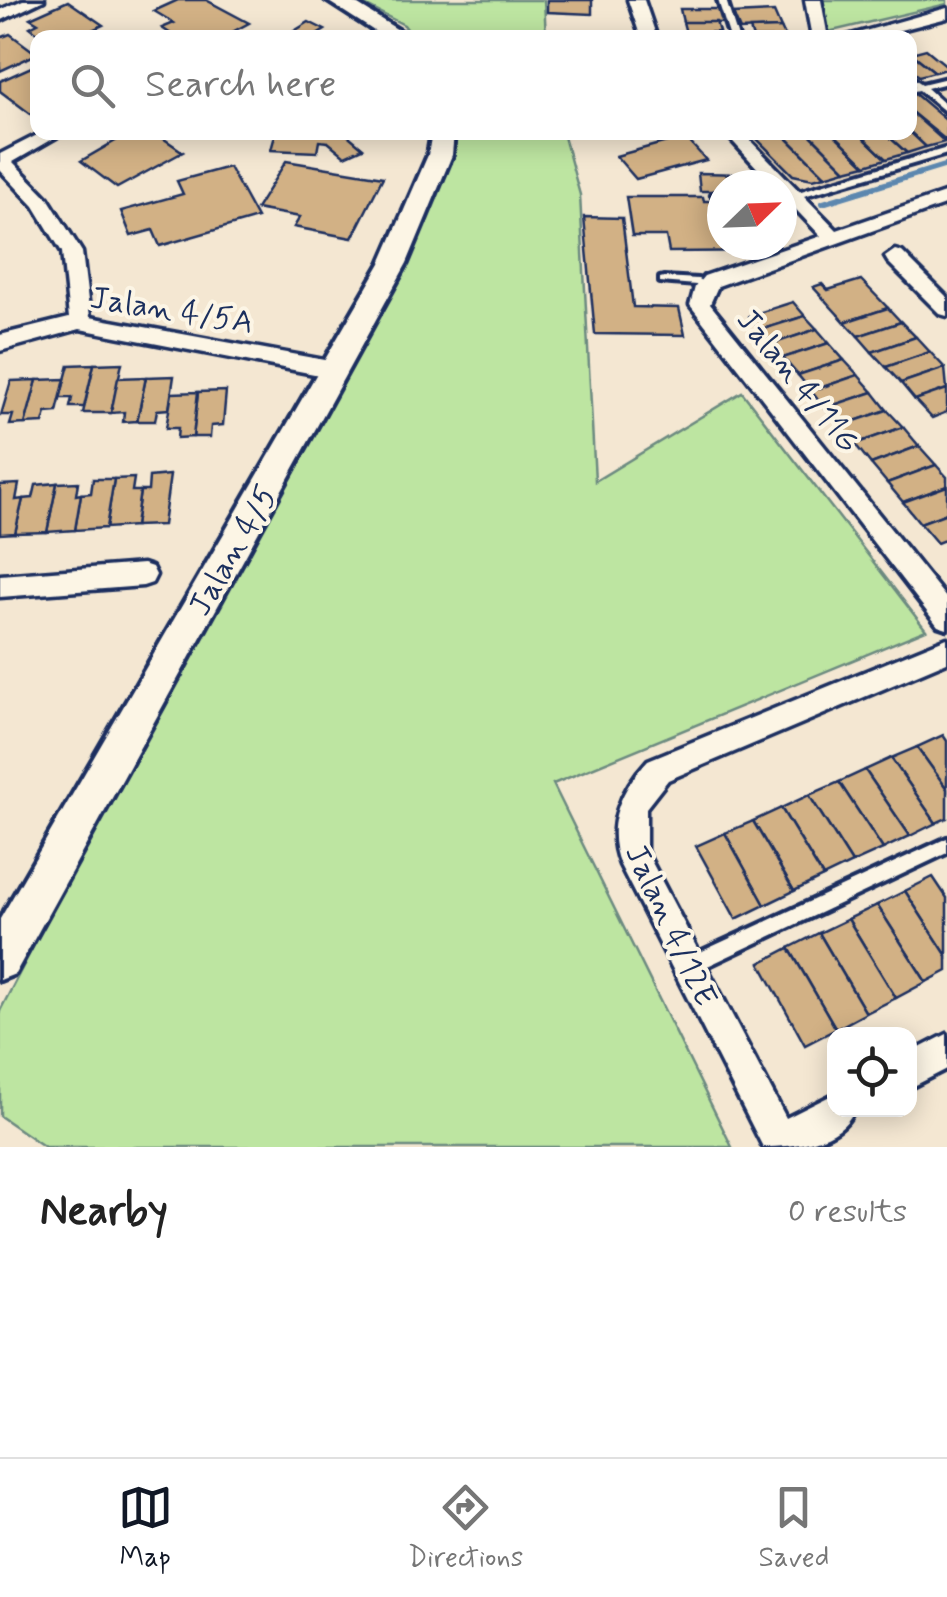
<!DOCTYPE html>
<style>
:root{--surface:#fff;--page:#f6f6f6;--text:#222;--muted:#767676;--line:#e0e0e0;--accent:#111827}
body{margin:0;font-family:Mynerve,sans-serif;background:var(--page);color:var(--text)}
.controls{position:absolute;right:30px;bottom:30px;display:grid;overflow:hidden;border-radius:20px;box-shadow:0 5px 25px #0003}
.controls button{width:90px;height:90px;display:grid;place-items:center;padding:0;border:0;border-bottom:2px solid var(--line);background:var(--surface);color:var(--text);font:50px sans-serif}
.compass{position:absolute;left:707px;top:170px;width:90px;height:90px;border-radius:50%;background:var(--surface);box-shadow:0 5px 25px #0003;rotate:67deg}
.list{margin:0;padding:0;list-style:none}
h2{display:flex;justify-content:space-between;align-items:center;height:130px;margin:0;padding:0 40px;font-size:42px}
h2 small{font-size:32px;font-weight:400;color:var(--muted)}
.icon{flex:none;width:55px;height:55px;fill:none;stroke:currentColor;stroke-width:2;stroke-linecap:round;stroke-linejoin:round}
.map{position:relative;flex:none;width:947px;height:1147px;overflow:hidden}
.search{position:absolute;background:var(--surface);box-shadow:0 5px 25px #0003;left:30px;right:30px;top:30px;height:110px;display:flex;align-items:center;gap:25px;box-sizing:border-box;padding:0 35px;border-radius:20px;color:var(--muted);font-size:38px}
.sheet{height:310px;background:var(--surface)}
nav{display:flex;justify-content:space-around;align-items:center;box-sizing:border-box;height:140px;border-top:2px solid var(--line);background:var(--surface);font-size:28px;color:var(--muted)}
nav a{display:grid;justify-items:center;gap:5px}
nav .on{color:var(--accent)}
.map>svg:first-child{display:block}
.built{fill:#ead7bb}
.green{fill:#bde5a1;stroke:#6c8a80;stroke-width:2.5}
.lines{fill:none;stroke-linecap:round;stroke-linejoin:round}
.stream{stroke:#5b87af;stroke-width:6}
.building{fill:#d2b185;stroke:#1b2f5e;stroke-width:2.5}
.service-casing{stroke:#1b2f5e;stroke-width:8}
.minor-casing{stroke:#1b2f5e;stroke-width:7}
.tertiary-casing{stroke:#1b2f5e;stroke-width:8}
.service{fill:#fcf5e5;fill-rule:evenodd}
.minor{fill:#fcf5e5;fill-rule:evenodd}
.tertiary{fill:#fcf5e5;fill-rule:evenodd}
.labels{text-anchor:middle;stroke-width:8;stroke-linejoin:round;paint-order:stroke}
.street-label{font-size:32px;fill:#1b2f5e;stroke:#fcf5e5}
</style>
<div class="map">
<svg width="947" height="1147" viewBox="0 0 947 1147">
<rect width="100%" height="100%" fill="#f4e7d2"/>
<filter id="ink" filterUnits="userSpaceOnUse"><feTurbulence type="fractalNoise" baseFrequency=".01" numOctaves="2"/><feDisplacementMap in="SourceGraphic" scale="20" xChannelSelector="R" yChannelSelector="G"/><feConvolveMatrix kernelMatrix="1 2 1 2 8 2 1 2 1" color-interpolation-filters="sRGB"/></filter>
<g filter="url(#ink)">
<!-- built -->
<polygon class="built" points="947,83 947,145 797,190 747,138 766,132 910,132 910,93"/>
<!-- green -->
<g class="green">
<polygon points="355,0 544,0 546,37 413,37 404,25"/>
<polygon points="822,0 947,0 947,4 828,32"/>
<polygon points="453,133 563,133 580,195 595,481 742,392 926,630 553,784 732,1147 45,1147 0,1116 0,1011"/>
</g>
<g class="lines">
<!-- stream -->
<polyline class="stream" points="823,203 947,165"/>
</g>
<!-- building -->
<g class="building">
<polygon points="178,0 206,0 249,23 221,38 177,38 162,28 174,23 154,11"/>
<polygon points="547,0 592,0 592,14 547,12"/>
<polygon points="68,1 103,25 75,38 44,38 30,27 38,23 30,18"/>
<polygon points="680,9 720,9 724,23 683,22"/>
<polygon points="774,12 781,28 740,30 733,14"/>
<polygon points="309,22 325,30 312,38 258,38 291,33"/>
<polygon points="683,22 716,22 719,32 686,33"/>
<polygon points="781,28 786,38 753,38 750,29"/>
<polygon points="10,34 37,54 0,71 0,38"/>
<polygon points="926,49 947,66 947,69 935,72 911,53"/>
<polygon points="910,54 911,53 935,72 919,76 910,69"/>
<polygon points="38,64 38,112 32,115 0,91 0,81"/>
<polygon points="915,94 947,121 947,141 910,111 910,96"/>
<polygon points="910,111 945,142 926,147 910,132"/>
<polygon points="131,132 154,132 183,152 117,188 81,161"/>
<polygon points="276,132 344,132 363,148 345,156 328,142 319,141 317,152 271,150"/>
<polygon points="781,132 808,132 846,170 825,176"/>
<polygon points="781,132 825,176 813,179 793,175 756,138"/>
<polygon points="808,132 832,132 866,165 846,170"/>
<polygon points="832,132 858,132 886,159 866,165"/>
<polygon points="858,132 884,132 907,153 886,159"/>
<polygon points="884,132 910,132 926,147 907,153"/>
<polygon points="685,137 706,160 636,179 616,156"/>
<polygon points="286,161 383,177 352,238 294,227 300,217 256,209"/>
<polygon points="229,167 257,218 160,246 153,230 131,236 121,211 183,194 177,181"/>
<polygon points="698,173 744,174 747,185 722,185 722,191 700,191"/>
<polygon points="626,197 703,197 704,201 722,201 722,245 779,245 780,251 669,252 666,236 632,236"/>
<polygon points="584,217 622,218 633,307 679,308 685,335 595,334"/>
<polygon points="861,280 888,308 845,322 813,287 822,284 828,290"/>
<polygon points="793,302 805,316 760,330 749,316"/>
<polygon points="888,308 901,322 858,336 845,322"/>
<polygon points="805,316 817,329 772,344 760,330"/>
<polygon points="901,322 916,337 872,352 858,336"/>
<polygon points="817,329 829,343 783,358 772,344"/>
<polygon points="916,337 930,352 886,367 872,352"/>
<polygon points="829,343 844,360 798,375 783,358"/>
<polygon points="930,352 945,368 901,383 886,367"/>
<polygon points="844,360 858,375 811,391 798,375"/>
<polygon points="122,363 111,413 83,413 94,364"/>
<polygon points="94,364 84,407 70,407 72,398 60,398 69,365"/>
<polygon points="945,368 947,389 915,400 901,383"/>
<polygon points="858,375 873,392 825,408 811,391"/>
<polygon points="174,376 169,409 157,410 155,421 137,421 146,377"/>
<polygon points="146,377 137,421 123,422 124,412 111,413 118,378"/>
<polygon points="65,379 57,412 46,413 43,423 25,424 37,380"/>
<polygon points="37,380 25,424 10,425 13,415 1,415 11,381"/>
<polygon points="947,389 947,412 932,418 915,400"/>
<polygon points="226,391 223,425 211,426 210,437 193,437 198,392"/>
<polygon points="198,392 193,437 177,438 178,428 166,428 172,393"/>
<polygon points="873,392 887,410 840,426 825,408"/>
<polygon points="887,410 903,427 855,444 840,426"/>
<polygon points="903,427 919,446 871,464 855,444"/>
<polygon points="919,446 936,465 887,483 871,464"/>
<polygon points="936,465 947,477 947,486 903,502 887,483"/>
<polygon points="170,475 163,525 135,526 140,491 148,491 149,477"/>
<polygon points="134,478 132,491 140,491 135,526 106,528 114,479"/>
<polygon points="93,479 114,479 106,528 75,530 81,494 91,493"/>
<polygon points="78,482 76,495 81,494 75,530 47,532 57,483"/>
<polygon points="57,483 47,532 15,533 23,499 33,498 36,485"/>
<polygon points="19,484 16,500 23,499 15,533 0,534 0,485"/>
<polygon points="947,486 947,513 920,523 903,502"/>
<polygon points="947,513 947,539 937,543 920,523"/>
<polygon points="943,735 947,741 947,789 917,747"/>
<polygon points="917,747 947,789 947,818 936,823 891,758"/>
<polygon points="891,758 936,823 910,836 865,770"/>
<polygon points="865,770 910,836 883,849 839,782"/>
<polygon points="839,782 883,849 852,863 809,795"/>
<polygon points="809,795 852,863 823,877 781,808"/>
<polygon points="781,808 823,877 794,891 753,821"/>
<polygon points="753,821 794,891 765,905 725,833"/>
<polygon points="725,833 765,905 736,919 696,846"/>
<polygon points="933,877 947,898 947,956 905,891"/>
<polygon points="905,891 947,956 947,971 926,982 877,905"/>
<polygon points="877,905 926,982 896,998 848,919"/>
<polygon points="848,919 896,998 866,1013 819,933"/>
<polygon points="819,933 866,1013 836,1029 789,948"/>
<polygon points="789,948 836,1029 805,1045 760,963"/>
</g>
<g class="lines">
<!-- service casing -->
<g class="service-casing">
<g id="service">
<polygon points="718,0 726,0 738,38 730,38"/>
<polygon points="910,76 922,84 947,78 947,83 927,88 947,106 947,113 919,90 910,92 910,88 915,86 910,82"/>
<polygon points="743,132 759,132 737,140 733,137"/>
<polygon points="947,148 947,154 797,198 794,199 789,196 791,194"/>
<polygon points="722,192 722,198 714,197 712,195 714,193"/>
<polygon points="664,277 698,279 710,287 705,290 696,285 660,282 660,278"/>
<polygon points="947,838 947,853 697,971 691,973 685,971 683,965 685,959"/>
</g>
</g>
<!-- minor casing -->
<g class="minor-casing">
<g id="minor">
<polygon points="23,0 44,0 0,21 0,10"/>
<polygon points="628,0 644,0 657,38 641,38"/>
<polygon points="805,0 821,0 828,38 812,38"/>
<polygon points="947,8 947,18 869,38 840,38"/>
<polygon points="43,132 65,132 13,162 48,198 82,252 90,317 335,362 343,364 346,370 343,376 335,378 80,329 0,351 0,335 69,318 62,252 34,206 0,170 0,154"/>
<polygon points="724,132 742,132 837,230 947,192 947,204 718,286 710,304 947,599 947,629 938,626 690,305 695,287 704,276 821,236 782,195 782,185 773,185"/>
<polygon points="895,250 902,252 947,297 947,316 940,314 888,262 885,257"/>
<polygon points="143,564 152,567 156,575 152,583 143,586 0,597 0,575"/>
<path d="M947,638V662L668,780L646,808V851L786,1118L834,1094V1110H854C841,1142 794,1147 763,1147L620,865C604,826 621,789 648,760Z"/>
<polygon points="947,1034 947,1069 910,1088 910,1053"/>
</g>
</g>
<!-- tertiary casing -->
<g class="tertiary-casing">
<g id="tertiary">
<polygon points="326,0 350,0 411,38 385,38"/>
<polygon points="432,132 454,132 452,155 407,263 15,974 0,980 0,919 381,263 428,155"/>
</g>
</g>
<!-- service -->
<use href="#service" class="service"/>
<!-- minor -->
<use href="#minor" class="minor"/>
<!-- tertiary -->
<use href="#tertiary" class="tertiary"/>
</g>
</g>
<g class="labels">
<!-- street labels -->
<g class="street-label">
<text transform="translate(172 309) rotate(9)" y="11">Jalan 4/5A</text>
<text transform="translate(799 380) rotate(51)" y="11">Jalan 4/11G</text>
<text transform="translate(232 550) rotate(-60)" y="11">Jalan 4/5</text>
<text transform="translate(672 925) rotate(65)" y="11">Jalan 4/12E</text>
</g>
</g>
</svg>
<div class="controls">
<button><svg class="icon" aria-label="locate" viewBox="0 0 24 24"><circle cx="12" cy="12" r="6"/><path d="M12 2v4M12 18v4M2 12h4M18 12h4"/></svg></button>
</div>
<svg class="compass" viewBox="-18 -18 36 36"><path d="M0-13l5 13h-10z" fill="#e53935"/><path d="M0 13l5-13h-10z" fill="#767676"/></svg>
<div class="search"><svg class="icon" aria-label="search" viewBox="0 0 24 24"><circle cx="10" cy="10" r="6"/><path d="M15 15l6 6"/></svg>Search here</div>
</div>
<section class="sheet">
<h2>Nearby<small>0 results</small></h2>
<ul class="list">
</ul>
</section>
<nav>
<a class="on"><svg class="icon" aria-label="map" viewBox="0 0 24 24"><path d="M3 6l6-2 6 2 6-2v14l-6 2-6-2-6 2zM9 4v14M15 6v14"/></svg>Map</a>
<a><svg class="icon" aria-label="directions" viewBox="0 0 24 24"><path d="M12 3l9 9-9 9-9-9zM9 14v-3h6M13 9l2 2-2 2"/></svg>Directions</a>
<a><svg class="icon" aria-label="saved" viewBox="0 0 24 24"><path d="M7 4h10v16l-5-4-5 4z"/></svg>Saved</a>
</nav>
